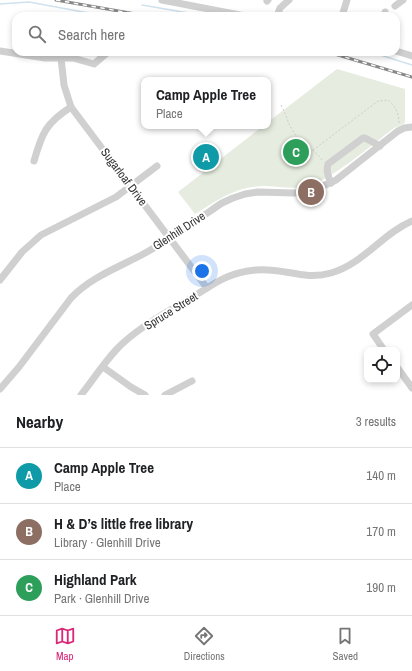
<!DOCTYPE html>
<meta charset="utf-8">
<style>
:root{--surface:#fff;--page:#f6f6f6;--text:#202124;--muted:#757577;--line:#e0e0e0;--accent:#db2777}
body{margin:0;font-family:"Archivo Narrow",sans-serif;background:var(--page);color:var(--text)}
.controls{position:absolute;right:12px;bottom:12px;display:grid;overflow:hidden;border-radius:8px;box-shadow:0 2px 6px #0003}
.controls button{width:36px;height:36px;display:grid;place-items:center;padding:0;border:0;border-bottom:1px solid var(--line);background:var(--surface);color:var(--text);font:20px sans-serif}
.you{position:absolute;left:202px;top:271px;width:14px;height:14px;margin:-10px;border:3px solid #fff;border-radius:50%;background:#1a73e8;box-shadow:0 0 0 6px #1a73e833}
.badge{display:grid;place-items:center;width:26px;height:26px;border-radius:50%;background:var(--accent);color:#fff;font-size:13px;font-weight:700}
.pin{position:absolute;translate:-50% -50%;border:2px solid #fff;box-shadow:0 1px 4px #0006}
.popup{position:absolute;left:141px;top:77px;width:130px;height:52px;box-sizing:border-box;display:grid;place-content:center;border-radius:8px;background:var(--surface);filter:drop-shadow(0 1px 3px #0005);font-size:13px;white-space:nowrap;color:var(--muted)}
.popup b{font-size:15px;color:var(--text)}
.popup::after{content:'';position:absolute;left:50%;top:100%;margin-left:-8px;border:8px solid transparent;border-top-color:var(--surface)}
.list{margin:0;padding:0;list-style:none}
h2{display:flex;justify-content:space-between;align-items:center;height:52px;margin:0;padding:0 16px;font-size:17px}
h2 small{font-size:13px;font-weight:400;color:var(--muted)}
.list li{display:grid;grid-template-columns:26px 1fr auto;gap:12px;align-items:center;box-sizing:border-box;height:56px;padding:0 16px;border-top:1px solid var(--line)}
.list b{display:block;font-size:15px;white-space:nowrap}
.list p{margin:0;font-size:13px;white-space:nowrap;color:var(--muted)}
.list em{font-size:13px;font-style:normal;color:var(--muted)}
.icon{flex:none;width:22px;height:22px;fill:none;stroke:currentColor;stroke-width:2;stroke-linecap:round;stroke-linejoin:round}
.map{position:relative;flex:none;width:412px;height:395px;overflow:hidden}
.search{position:absolute;background:var(--surface);box-shadow:0 2px 6px #0003;left:12px;right:12px;top:12px;height:44px;display:flex;align-items:center;gap:10px;box-sizing:border-box;padding:0 14px;border-radius:12px;color:var(--muted);font-size:15px}
.sheet{height:220px;background:var(--surface)}
nav{display:flex;justify-content:space-around;align-items:center;box-sizing:border-box;height:56px;border-top:1px solid var(--line);background:var(--surface);font-size:11px;color:var(--muted)}
nav a{display:grid;justify-items:center;gap:2px}
nav .on{color:var(--accent)}
.map>svg:first-child{display:block}
.green{fill:#e6ecdf}
.lines{fill:none;stroke-linecap:round;stroke-linejoin:round}
.stream{stroke:#cfe2ee;stroke-width:1.5}
.path{stroke:#cdcdcd;stroke-width:1;stroke-dasharray:2 2;stroke-linecap:butt}
.minor{stroke:#d0d0d0;stroke-width:7}
.rail-casing{stroke:#888;stroke-width:3}
.rail{stroke:#fff;stroke-width:1.5;stroke-dasharray:4.5;stroke-linecap:butt}
.labels{text-anchor:middle;stroke-width:4;stroke-linejoin:round;paint-order:stroke}
.street-label{font-size:12px;fill:#333;stroke:#fff}
</style>
<div class="map">
<svg width="412" height="395" viewBox="0 0 412 395">
<rect width="100%" height="100%" fill="#fff"/>
<!-- green -->
<path class="green" d="M337,69L405,89V123L394,128C369,147 336,177 307,186C294,190 278,186 264,186C237,186 217,200 195,214L178,192L263,126H268V122Z"/>
<g class="lines">
<!-- stream -->
<g class="stream">
<polyline points="0,4 29,2 105,16"/>
<polyline points="142,5 206,16"/>
<polyline points="371,52 412,65"/>
</g>
<!-- path -->
<g class="path">
<path d="M281,105C288,118 288,127 299,139C306,147 316,151 322,160"/>
<path d="M313,150L378,101L388,100C396,107 399,113 399,124"/>
</g>
<!-- minor -->
<g class="minor">
<polyline points="162,0 245,16"/>
<polyline points="267,1 268,0"/>
<polyline points="395,6 403,0"/>
<polyline points="277,16 280,8 289,0"/>
<polyline points="342,16 347,0"/>
<polyline points="384,16 385,12"/>
<polyline points="0,51 45,58 73,58 94,64 108,52"/>
<polyline points="396,51 412,56"/>
<polyline points="61,58 64,85 71,107 207,288"/>
<path d="M34,161C42,133 46,123 71,107"/>
<path d="M331,183C328,177 326,170 328,164L363,138H365L380,146"/>
<polyline points="0,280 22,252 41,235 116,197 157,166"/>
<polyline points="384,350 373,334 412,305"/>
<polyline points="103,367 131,387 145,395"/>
<polyline points="397,367 412,388"/>
<path d="M0,389L19,367L71,298C92,276 120,267 147,252C173,237 197,220 222,203L233,198L245,194L258,192L294,193L308,192L321,187L336,180L398,131L404,128L412,127"/>
<path d="M81,395C93,380 103,364 116,350C134,330 169,310 193,297C204,290 215,282 227,277C236,273 246,271 256,270C283,267 303,281 331,273C363,264 382,234 412,221"/>
<polyline points="165,395 192,381"/>
</g>
<!-- rail casing -->
<g class="rail-casing">
<g id="rail">
<polyline points="56,0 147,16"/>
<polyline points="328,52 412,77"/>
</g>
</g>
<!-- rail -->
<use href="#rail" class="rail"/>
</g>
<g class="labels">
<!-- street labels -->
<g class="street-label">
<text transform="translate(124 177) rotate(53)" y="4">Sugarloaf Drive</text>
<text transform="translate(179 231) rotate(-33)" y="4">Glenhill Drive</text>
<text transform="translate(171 311) rotate(-32)" y="4">Spruce Street</text>
</g>
</g>
</svg>
<div class="controls">
<button><svg class="icon" aria-label="locate" viewBox="0 0 24 24"><circle cx="12" cy="12" r="6"/><path d="M12 2v4M12 18v4M2 12h4M18 12h4"/></svg></button>
</div>
<div class="you"></div>
<div class="pin badge" style="left:206px;top:157px;background:#0f9aa8">A</div>
<div class="popup"><b>Camp Apple Tree</b>Place</div>
<div class="pin badge" style="left:311px;top:192px;background:#8d6e63">B</div>
<div class="pin badge" style="left:296px;top:152px;background:#2e9e5b">C</div>
<div class="search"><svg class="icon" aria-label="search" viewBox="0 0 24 24"><circle cx="10" cy="10" r="6"/><path d="M15 15l6 6"/></svg>Search here</div>
</div>
<section class="sheet">
<h2>Nearby<small>3 results</small></h2>
<ul class="list">
<li><span class="badge" style="background:#0f9aa8">A</span><div><b>Camp Apple Tree</b><p>Place</p></div><em>140 m</em></li>
<li><span class="badge" style="background:#8d6e63">B</span><div><b>H &amp; D’s little free library</b><p>Library · Glenhill Drive</p></div><em>170 m</em></li>
<li><span class="badge" style="background:#2e9e5b">C</span><div><b>Highland Park</b><p>Park · Glenhill Drive</p></div><em>190 m</em></li>
</ul>
</section>
<nav>
<a class="on"><svg class="icon" aria-label="map" viewBox="0 0 24 24"><path d="M3 6l6-2 6 2 6-2v14l-6 2-6-2-6 2zM9 4v14M15 6v14"/></svg>Map</a>
<a><svg class="icon" aria-label="directions" viewBox="0 0 24 24"><path d="M12 3l9 9-9 9-9-9zM9 14v-3h6M13 9l2 2-2 2"/></svg>Directions</a>
<a><svg class="icon" aria-label="saved" viewBox="0 0 24 24"><path d="M7 4h10v16l-5-4-5 4z"/></svg>Saved</a>
</nav>
